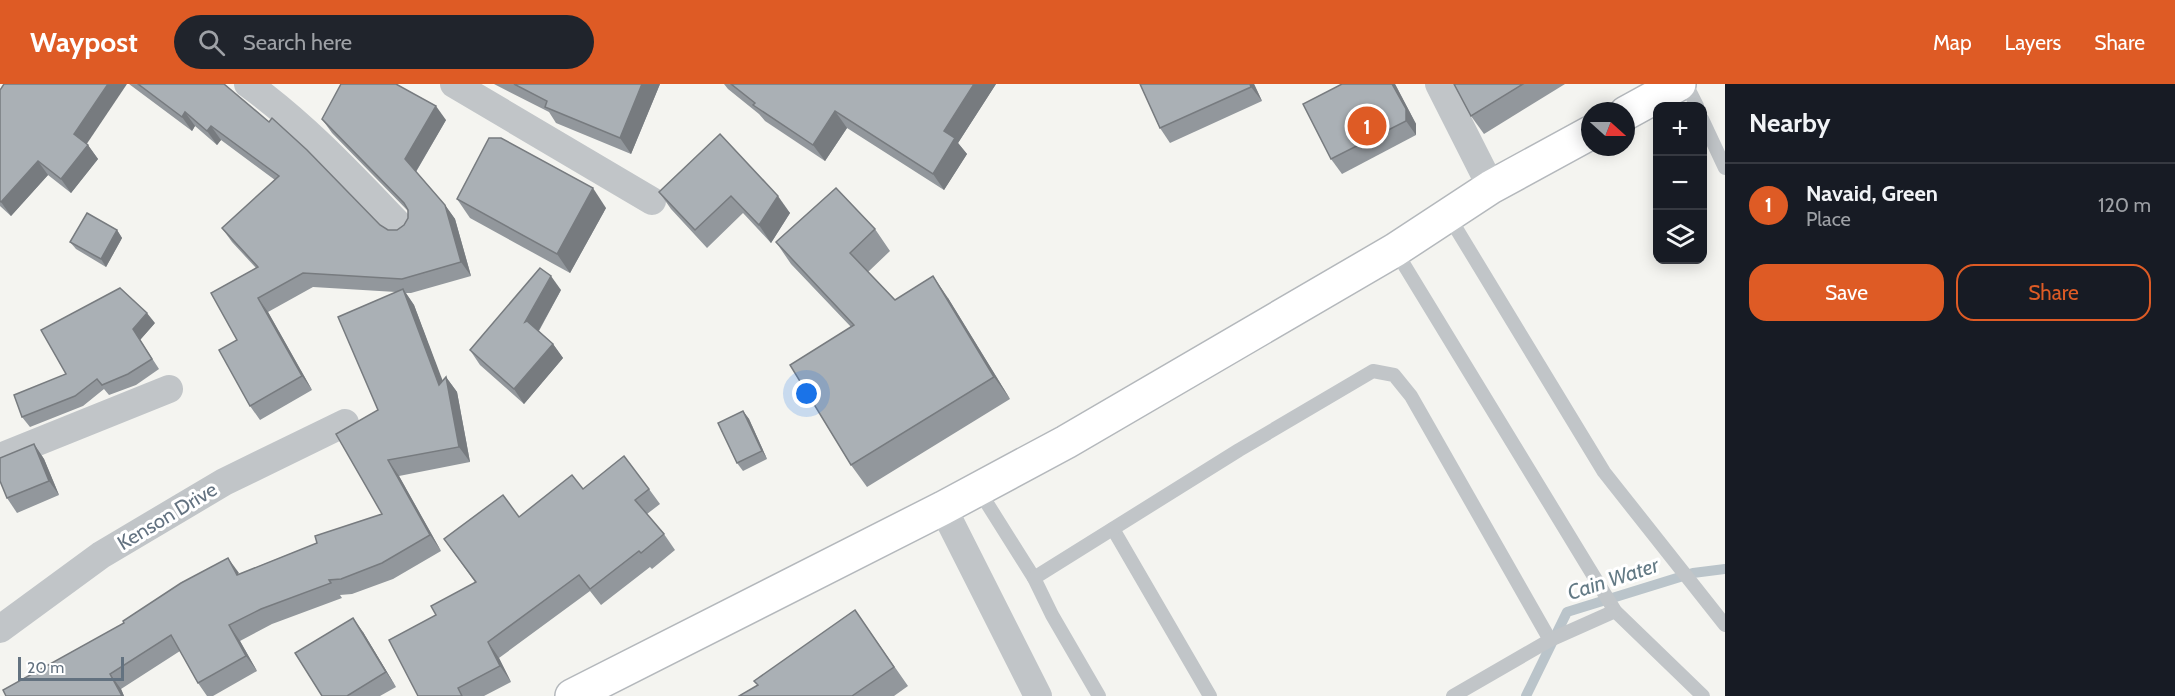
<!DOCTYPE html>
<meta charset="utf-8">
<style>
:root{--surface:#171b24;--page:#20242c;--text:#f1f3f6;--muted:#9ea1a6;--line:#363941;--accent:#de5b25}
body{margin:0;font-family:Cabin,sans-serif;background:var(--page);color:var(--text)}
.controls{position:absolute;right:18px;top:18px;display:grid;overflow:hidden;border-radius:12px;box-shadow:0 3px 15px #0003}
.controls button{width:54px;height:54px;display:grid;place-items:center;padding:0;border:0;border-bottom:2px solid var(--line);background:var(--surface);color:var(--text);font:30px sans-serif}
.compass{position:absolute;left:1581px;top:18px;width:54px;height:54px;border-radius:50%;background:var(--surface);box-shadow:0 3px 15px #0003;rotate:111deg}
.scale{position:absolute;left:18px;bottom:15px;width:106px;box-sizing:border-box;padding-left:6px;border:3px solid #637280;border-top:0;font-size:16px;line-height:21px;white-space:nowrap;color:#637280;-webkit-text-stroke:4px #fff;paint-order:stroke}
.you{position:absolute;left:807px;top:310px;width:21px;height:21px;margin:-15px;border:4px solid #fff;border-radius:50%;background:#1a73e8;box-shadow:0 0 0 9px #1a73e833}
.badge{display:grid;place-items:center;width:39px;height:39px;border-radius:50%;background:var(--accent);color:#fff;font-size:20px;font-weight:700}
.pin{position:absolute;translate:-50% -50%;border:3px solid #fff;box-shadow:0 2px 6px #0006}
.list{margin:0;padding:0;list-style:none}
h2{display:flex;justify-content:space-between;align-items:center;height:78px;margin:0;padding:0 24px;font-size:26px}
h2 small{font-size:20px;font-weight:400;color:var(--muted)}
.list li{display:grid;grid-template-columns:39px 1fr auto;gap:18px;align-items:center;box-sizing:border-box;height:84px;padding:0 24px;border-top:2px solid var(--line)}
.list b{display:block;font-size:22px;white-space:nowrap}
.list p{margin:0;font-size:20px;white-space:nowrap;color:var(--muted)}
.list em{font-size:20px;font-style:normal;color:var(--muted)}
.actions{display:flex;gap:12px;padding:18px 24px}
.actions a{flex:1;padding:14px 0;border:2px solid var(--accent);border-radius:18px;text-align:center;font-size:21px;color:var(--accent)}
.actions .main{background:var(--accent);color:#fff}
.icon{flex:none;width:33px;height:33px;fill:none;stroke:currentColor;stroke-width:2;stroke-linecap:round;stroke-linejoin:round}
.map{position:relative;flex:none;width:1725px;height:612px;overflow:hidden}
header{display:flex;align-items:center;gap:36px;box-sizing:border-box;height:84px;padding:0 30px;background:var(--accent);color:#fff}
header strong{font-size:28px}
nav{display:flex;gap:33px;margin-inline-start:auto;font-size:21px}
.search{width:420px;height:54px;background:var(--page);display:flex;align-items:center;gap:15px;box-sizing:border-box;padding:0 21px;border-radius:33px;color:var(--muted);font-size:22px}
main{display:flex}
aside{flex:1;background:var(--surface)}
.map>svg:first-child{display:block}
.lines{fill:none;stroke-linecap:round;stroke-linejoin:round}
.stream{stroke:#bac4ca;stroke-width:10}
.secondary-casing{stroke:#b4b8bc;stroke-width:36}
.service{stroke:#c1c5c8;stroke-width:14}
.minor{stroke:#c1c5c8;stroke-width:28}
.secondary{stroke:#fff;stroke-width:33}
.wall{fill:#92979c}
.shaded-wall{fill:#777b7f}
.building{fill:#aab0b5;stroke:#777b7f;stroke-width:1.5}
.labels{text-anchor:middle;stroke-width:6;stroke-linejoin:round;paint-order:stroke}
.street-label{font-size:20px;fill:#637280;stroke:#fff}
.water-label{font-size:21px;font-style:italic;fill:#637a85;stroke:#fff}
</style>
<header>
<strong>Waypost</strong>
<div class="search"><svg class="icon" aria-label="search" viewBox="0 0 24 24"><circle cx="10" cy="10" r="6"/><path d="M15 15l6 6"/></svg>Search here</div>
<nav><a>Map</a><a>Layers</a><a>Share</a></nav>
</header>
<main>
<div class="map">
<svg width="1725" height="612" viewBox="0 0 1725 612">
<rect width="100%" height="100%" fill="#f4f4f0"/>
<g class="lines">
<!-- stream -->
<polyline class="stream" points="1526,612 1567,528 1693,489 1725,485"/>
<!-- secondary casing -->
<g class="secondary-casing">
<g id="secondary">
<polyline points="1626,29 1679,0"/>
<polyline points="572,612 943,424 1066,358 1395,166 1491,103 1590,49"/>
</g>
</g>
<!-- service -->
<g class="service">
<polyline points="1686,0 1697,22"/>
<polyline points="1702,35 1725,84"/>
<polyline points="1448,131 1604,388 1725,541"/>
<polyline points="1395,166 1615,527 1703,612"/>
<polyline points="978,405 1034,494 1052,531 1099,612"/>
<polyline points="1113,445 1210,612"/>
<polyline points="1034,494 1239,366 1373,287 1394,291 1411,312 1550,556"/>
<polyline points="1453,612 1550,556 1615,527"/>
</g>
<!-- minor -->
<g class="minor">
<path d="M248,0C306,42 353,93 402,144"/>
<polyline points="454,0 652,117"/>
<polyline points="1439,0 1491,103"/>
<polyline points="0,373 169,305"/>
<polyline points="943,424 1038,612"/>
<polyline points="0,545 101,471 224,398 345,339"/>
</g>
<!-- secondary -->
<use href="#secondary" class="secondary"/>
</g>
<!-- wall -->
<g class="wall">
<polygon points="129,0 224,0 380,141 388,146 397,146 404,141 408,134 408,127 332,49 322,35 446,36 416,88 445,121 455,135 471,192 411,209 406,209 414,221 442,297 446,293 457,308 470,378 399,392 441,467 393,495 352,510 340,511 342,514 272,540 240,557 257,587 213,612 207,612 198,599 180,567 121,605 124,612 6,612 239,490 317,459 382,430 378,326 396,208 313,203 268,228 312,306 260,336 250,322 237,256 256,184 232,158 222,144 275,96 221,56 217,61 195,42 192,47"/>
<polygon points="494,0 660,0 631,70 556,39 549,28"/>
<polygon points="724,0 996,0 958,59 967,70 944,106 847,44 825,77 765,37 759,30 728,5"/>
<polygon points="1140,0 1254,0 1262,17 1170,59 1160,44"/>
<polygon points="1342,0 1395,0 1416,40 1416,51 1342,90 1331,75"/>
<polygon points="1454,0 1565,0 1484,50 1471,32"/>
<polygon points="0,6 87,60 98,75 71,109 48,91 11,132 0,122"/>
<polygon points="720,50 790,129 771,159 743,129 707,164 671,125 659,108"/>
<polygon points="457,115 606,124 570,189 470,134"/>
<polygon points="875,145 890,167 868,188 895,216 948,214 1010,315 867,403 851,381 851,243 791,180 776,158"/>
<polygon points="117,146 122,154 106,183 76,165 70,158"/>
<polygon points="561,206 539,247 553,260 563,274 524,320 480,281 470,266"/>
<polygon points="155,239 140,256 159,285 136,301 109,311 104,305 83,322 30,343 22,333 66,290"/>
<polygon points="743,327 749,335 767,375 743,387 737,379"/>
<polygon points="34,360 44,375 59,411 17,429 7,414"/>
<polygon points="583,405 649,405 660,420 647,430 664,450 675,466 652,485 650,483 601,521 590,507 499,574 511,598 484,612 418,612 436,531 475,498 444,455 519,433"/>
<polygon points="855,526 908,602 894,612 739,612 758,601"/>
<polygon points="363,548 396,603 380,612 322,612"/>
</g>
<!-- shaded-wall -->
<g class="shaded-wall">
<polygon points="108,0 127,0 84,64 74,50"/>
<polygon points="642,0 660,0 631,70 620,54"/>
<polygon points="974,0 996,0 958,59 967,70 944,106 933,90 944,47"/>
<polygon points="1250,0 1254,0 1262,17 1251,3"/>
<polygon points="1392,0 1395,0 1416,40 1416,51 1406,37"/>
<polygon points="436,22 446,36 415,89 405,75"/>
<polygon points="835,27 847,44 825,77 813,61"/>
<polygon points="185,28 195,42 192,47 182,33"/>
<polygon points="211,42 221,56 217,61 207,47"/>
<polygon points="88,61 98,75 71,109 61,95"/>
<polygon points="38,77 48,91 11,132 1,118"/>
<polygon points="593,104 606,124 570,189 557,170"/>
<polygon points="778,112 790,129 771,159 759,141"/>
<polygon points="445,121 455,135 471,192 461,178"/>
<polygon points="117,146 122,154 106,183 101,175"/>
<polygon points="551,192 561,206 535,253 525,238"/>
<polygon points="933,192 948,214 1010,315 994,293"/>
<polygon points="403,205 414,221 450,316 439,301"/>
<polygon points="258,214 268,228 312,306 302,292"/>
<polygon points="147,229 155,239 140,256 159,285 133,245"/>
<polygon points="553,260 563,274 524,320 514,305"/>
<polygon points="446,293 457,308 470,378 459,363"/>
<polygon points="743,327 749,335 767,375 762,367"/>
<polygon points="34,360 44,375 59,411 49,397"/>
<polygon points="388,376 399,392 441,467 430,451"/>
<polygon points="228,474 239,489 237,491"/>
<polygon points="353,534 363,548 396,603 386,588"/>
<polygon points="229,541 240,557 257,587 246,572"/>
<polygon points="488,558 499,574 511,598 500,582"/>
<polygon points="110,590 121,605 124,612 122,612"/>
</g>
<!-- building -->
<g class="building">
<polygon points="4,0 108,0 74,50 88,61 61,95 38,77 1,118 0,117 0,6"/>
<polygon points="138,0 224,0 269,38 272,34 307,66 380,141 388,146 397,146 404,141 408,134 408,126 404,119 322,35 341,0 396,0 436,22 405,75 445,121 461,178 402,195 303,189 258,214 302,292 250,322 219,266 237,256 211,209 258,183 222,144 279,92 211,42 207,47 185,28 182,33"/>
<polygon points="514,0 642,0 620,54 545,23 547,17"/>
<polygon points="731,0 974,0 944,47 955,54 933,90 835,27 813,61 753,21 755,19"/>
<polygon points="1140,0 1250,0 1251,3 1160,44"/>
<polygon points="1342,0 1392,0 1406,25 1406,37 1331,75 1303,20"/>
<polygon points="1454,0 1523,0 1471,32"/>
<polygon points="720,50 778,112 759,141 731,112 695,146 659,108"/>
<polygon points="489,54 501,54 593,104 557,170 457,115"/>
<polygon points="836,104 875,145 850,169 895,216 933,192 994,293 851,381 790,281 854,241 776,158"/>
<polygon points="87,129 117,146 101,175 70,158"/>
<polygon points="540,184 551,192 525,238 527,237 553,260 514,305 470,266"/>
<polygon points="120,204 147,229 133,245 152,275 128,290 102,301 97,295 75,312 22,333 14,311 66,290 41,246"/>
<polygon points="403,205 439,301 446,293 459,363 388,376 430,451 382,479 341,495 329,496 331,499 261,525 229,541 246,572 198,599 171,551 110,590 122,612 6,612 3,606 124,539 123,537 181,499 228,474 237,491 317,459 315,452 382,430 336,350 378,326 338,233"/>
<polygon points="743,327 762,367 737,379 718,339"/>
<polygon points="34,360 49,397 7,414 0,397 0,374"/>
<polygon points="624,372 649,405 635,416 664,450 641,469 639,467 590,505 579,491 488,558 500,582 458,604 462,612 418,612 389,556 436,531 431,522 476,498 444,455 503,411 519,433 572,391 583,405"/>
<polygon points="855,526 894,583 852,612 739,612 758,601 754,597"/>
<polygon points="353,534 386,588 347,612 322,612 295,569"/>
</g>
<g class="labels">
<!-- street labels -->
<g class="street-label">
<text transform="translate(167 432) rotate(-31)" y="7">Kenson Drive</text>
</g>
<!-- water labels -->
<g class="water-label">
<text transform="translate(1613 495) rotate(-18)" y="7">Cain Water</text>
</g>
</g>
</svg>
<div class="controls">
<button>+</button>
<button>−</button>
<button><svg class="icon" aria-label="layers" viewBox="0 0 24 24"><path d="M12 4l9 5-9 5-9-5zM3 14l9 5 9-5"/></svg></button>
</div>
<svg class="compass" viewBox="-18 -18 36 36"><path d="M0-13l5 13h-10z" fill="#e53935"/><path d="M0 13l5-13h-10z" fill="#9ea1a6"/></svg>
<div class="scale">20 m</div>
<div class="you"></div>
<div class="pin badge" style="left:1367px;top:42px">1</div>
</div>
<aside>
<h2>Nearby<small></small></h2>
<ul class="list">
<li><span class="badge">1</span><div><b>Navaid, Green</b><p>Place</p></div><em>120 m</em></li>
</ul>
<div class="actions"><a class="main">Save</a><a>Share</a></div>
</aside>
</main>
